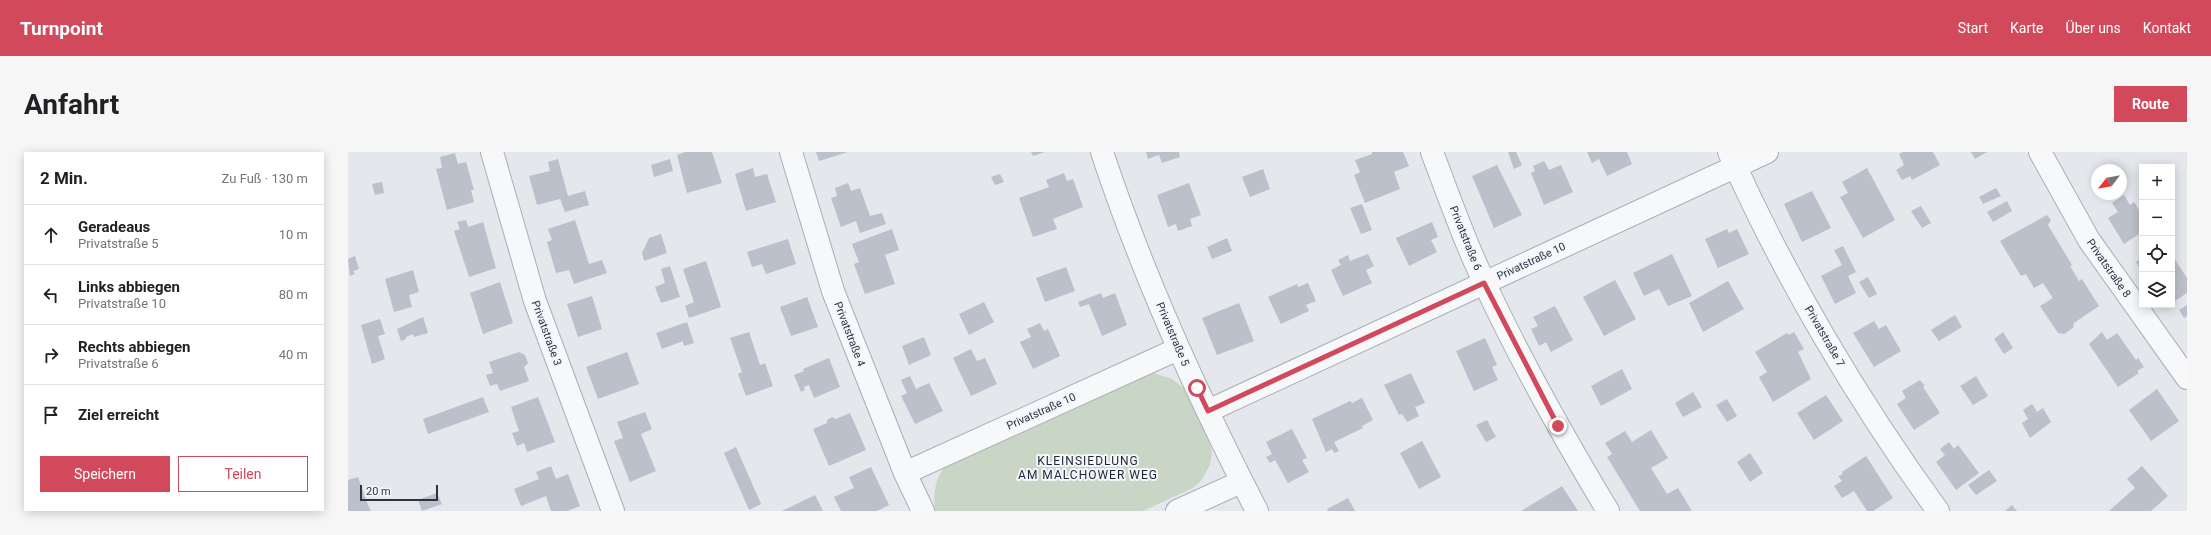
<!DOCTYPE html>
<html lang="de">
<meta charset="utf-8">
<style>
:root{--surface:#fff;--page:#f6f6f6;--text:#202124;--muted:#757577;--line:#e0e0e0;--accent:#d1495b}
body{margin:0;font-family:Roboto,sans-serif;background:var(--page);color:var(--text)}
.controls{position:absolute;right:12px;top:12px;display:grid;overflow:hidden;border-radius:0px;box-shadow:0 2px 10px #0003}
.controls button{width:36px;height:36px;display:grid;place-items:center;padding:0;border:0;border-bottom:1px solid var(--line);background:var(--surface);color:var(--text);font:20px sans-serif}
.compass{position:absolute;left:1743px;top:12px;width:36px;height:36px;border-radius:50%;background:var(--surface);box-shadow:0 2px 10px #0003;rotate:239deg}
.scale{position:absolute;left:12px;bottom:10px;width:78px;box-sizing:border-box;padding-left:4px;border:2px solid #2b3445;border-top:0;font-size:11px;line-height:14px;white-space:nowrap;color:#2b3445;-webkit-text-stroke:3px #f4f6f9;paint-order:stroke}
.stop{position:absolute;width:12px;height:12px;margin:-9px;border:3px solid #d1495b;border-radius:50%;background:#fff}
.stop.end{background:#d1495b;border-color:#fff;box-shadow:0 1px 4px #0008}
.list{margin:0;padding:0;list-style:none}
h2{display:flex;justify-content:space-between;align-items:center;height:52px;margin:0;padding:0 16px;font-size:17px}
h2 small{font-size:13px;font-weight:400;color:var(--muted)}
.list li{display:grid;grid-template-columns:26px 1fr auto;gap:12px;align-items:center;box-sizing:border-box;height:60px;padding:0 16px;border-top:1px solid var(--line)}
.list b{display:block;font-size:15px;white-space:nowrap}
.list p{margin:0;font-size:13px;white-space:nowrap;color:var(--muted)}
.list em{font-size:13px;font-style:normal;color:var(--muted)}
.actions{display:flex;gap:8px;padding:12px 16px}
.actions a{flex:1;padding:9px 0;border:1px solid var(--accent);border-radius:0px;text-align:center;font-size:14px;color:var(--accent)}
.actions .main{background:var(--accent);color:#fff}
.icon{flex:none;width:22px;height:22px;fill:none;stroke:currentColor;stroke-width:2;stroke-linecap:round;stroke-linejoin:round}
.map{position:relative;flex:none;width:1839px;height:359px;overflow:hidden;border-radius:0px}
header{display:flex;align-items:center;gap:24px;box-sizing:border-box;height:56px;padding:0 20px;background:var(--accent);color:#fff}
header strong{font-size:19px}
nav{display:flex;gap:22px;margin-inline-start:auto;font-size:14px}
.intro{display:flex;align-items:center;justify-content:space-between;box-sizing:border-box;height:96px;padding:0 24px}
h1{margin:0;font-size:28px}
.button{padding:10px 18px;border-radius:0px;background:var(--accent);color:#fff;font-size:14px;font-weight:700}
main{display:flex;gap:24px;padding:0 24px}
aside{flex:1;background:var(--surface);border-radius:0px;box-shadow:0 2px 10px #0003}
.map>svg:first-child{display:block}
.green{fill:#c9d6c5}
.building{fill:#bbc0ca}
.lines{fill:none;stroke-linecap:round;stroke-linejoin:round}
.minor-casing{stroke:#a9aeb7;stroke-width:24}
.minor{stroke:#f7f8fa;stroke-width:22}
.route{stroke:#d1495b;stroke-width:5}
.labels{text-anchor:middle;stroke-width:4;stroke-linejoin:round;paint-order:stroke}
.street-label{font-size:11px;fill:#2b3445;stroke:#f4f6f9}
.neighbourhood-label{font-size:12px;letter-spacing:1px;fill:#1d2536;stroke:#f4f6f9}
</style>
<header>
<strong>Turnpoint</strong>
<nav><a>Start</a><a>Karte</a><a>Über uns</a><a>Kontakt</a></nav>
</header>
<div class="intro"><h1>Anfahrt</h1><a class="button">Route</a></div>
<main>
<aside>
<h2>2 Min.<small>Zu Fuß · 130 m</small></h2>
<ul class="list">
<li><svg class="icon" aria-label="ahead" viewBox="0 0 24 24"><path d="M12 20V5M6 11l6-6 6 6"/></svg><div><b>Geradeaus</b><p>Privatstraße 5</p></div><em>10 m</em></li>
<li><svg class="icon" aria-label="left" viewBox="0 0 24 24"><path d="M17 20v-9H6M10 6l-5 5 5 5"/></svg><div><b>Links abbiegen</b><p>Privatstraße 10</p></div><em>80 m</em></li>
<li><svg class="icon" aria-label="right" viewBox="0 0 24 24"><path d="M7 20v-9h11M14 6l5 5-5 5"/></svg><div><b>Rechts abbiegen</b><p>Privatstraße 6</p></div><em>40 m</em></li>
<li><svg class="icon" aria-label="arrive" viewBox="0 0 24 24"><path d="M6 21V4h12l-3 4 3 4H6"/></svg><div><b>Ziel erreicht</b></div></li>
</ul>
<div class="actions"><a class="main">Speichern</a><a>Teilen</a></div>
</aside>
<div class="map">
<svg width="1839" height="359" viewBox="0 0 1839 359">
<rect width="100%" height="100%" fill="#e4e7ec"/>
<!-- green -->
<path class="green" d="M802,220L824,227L837,237L861,287L864,300L862,313L853,329L845,336L795,359H587C585,340 587,325 600,311Z"/>
<!-- building -->
<g class="building">
<polygon points="337,0 364,0 374,31 339,41 329,3"/>
<polygon points="468,0 500,0 471,9"/>
<polygon points="683,0 697,0 685,4"/>
<polygon points="798,0 831,0 832,5 814,11 811,3 800,7"/>
<polygon points="1024,0 1055,0 1061,14 1046,20 1052,37 1017,51 1006,23 1012,20 1007,8 1024,2"/>
<polygon points="1160,0 1168,0 1174,13 1166,17"/>
<polygon points="1239,0 1279,0 1284,12 1259,24 1251,7 1244,11"/>
<polygon points="1555,0 1585,0 1592,13 1564,28 1562,24 1554,28 1548,18 1556,13 1551,2"/>
<polygon points="1623,0 1639,0 1627,7"/>
<polygon points="107,1 110,12 118,10 126,38 123,38 126,50 99,58 88,17 94,16 92,5"/>
<polygon points="210,7 220,44 237,39 241,53 217,60 212,47 189,53 181,24 202,19 200,10"/>
<polygon points="322,7 325,19 306,25 303,13"/>
<polygon points="1196,9 1201,18 1213,13 1225,40 1196,53 1183,21 1187,19 1185,14"/>
<polygon points="1149,13 1174,63 1146,76 1124,24"/>
<polygon points="405,16 407,25 419,22 428,50 398,59 387,22"/>
<polygon points="1519,16 1547,68 1515,86 1492,45 1500,41 1494,30"/>
<polygon points="915,17 922,37 902,45 894,25"/>
<polygon points="716,21 719,29 725,27 735,55 705,67 709,77 685,85 671,46 701,35 698,28"/>
<polygon points="652,22 656,30 647,33 643,25"/>
<polygon points="34,30 36,41 27,43 24,32"/>
<polygon points="500,31 503,39 512,36 522,64 534,61 538,72 512,81 508,69 493,75 483,46 489,44 487,36"/>
<polygon points="841,31 853,63 842,67 844,74 830,79 828,72 820,75 809,43"/>
<polygon points="1648,36 1653,44 1635,52 1631,45"/>
<polygon points="1464,39 1483,76 1454,90 1436,52"/>
<polygon points="1776,43 1782,53 1786,50 1794,63 1794,80 1776,92 1760,66 1770,60 1764,51"/>
<polygon points="1659,49 1664,59 1645,70 1639,60"/>
<polygon points="1014,52 1024,78 1013,82 1002,56"/>
<polygon points="1573,54 1583,71 1574,76 1563,59"/>
<polygon points="1699,63 1703,68 1700,73 1724,113 1722,114 1731,129 1734,127 1751,154 1726,171 1725,176 1716,182 1710,181 1692,154 1705,146 1695,131 1686,136 1678,122 1673,124 1652,89"/>
<polygon points="118,68 120,75 135,70 148,116 121,125 106,79 112,77 109,70"/>
<polygon points="227,68 241,112 254,108 259,121 226,132 221,118 208,121 199,90 204,88 200,77"/>
<polygon points="1084,70 1090,85 1083,88 1089,100 1061,114 1048,86"/>
<polygon points="544,77 551,98 537,103 547,132 517,142 506,112 511,110 504,92"/>
<polygon points="1379,77 1381,81 1389,77 1401,102 1370,116 1357,87"/>
<polygon points="313,82 319,101 296,109 294,101 301,86"/>
<polygon points="879,86 884,99 864,107 859,95"/>
<polygon points="440,87 448,112 418,122 414,112 404,115 399,100"/>
<polygon points="1495,94 1508,120 1500,124 1508,141 1487,152 1473,124 1494,113 1486,98"/>
<polygon points="1020,102 1026,114 1018,118 1024,131 995,144 983,118 993,113 990,108 1000,103 1002,109"/>
<polygon points="1324,102 1344,144 1320,154 1311,137 1296,144 1285,121"/>
<polygon points="1824,103 1839,126 1839,141 1824,151"/>
<polygon points="7,104 11,117 5,119 7,122 2,124 0,107"/>
<polygon points="1794,106 1794,119 1788,110"/>
<polygon points="358,109 373,155 341,166 337,154 346,150 335,117"/>
<polygon points="322,114 332,145 313,151 307,135 317,131 313,117"/>
<polygon points="718,115 727,139 697,150 688,126"/>
<polygon points="65,118 71,140 61,143 64,155 46,160 37,127"/>
<polygon points="1520,125 1529,142 1521,146 1511,130"/>
<polygon points="1267,128 1288,167 1256,184 1235,145"/>
<polygon points="1380,129 1396,157 1355,180 1341,151"/>
<polygon points="152,130 165,171 135,182 122,141"/>
<polygon points="960,131 968,149 958,153 961,159 933,172 920,145 949,132 950,135"/>
<polygon points="753,141 755,146 767,141 779,173 754,184 741,152 732,155 730,150"/>
<polygon points="244,144 254,177 230,185 219,152"/>
<polygon points="459,145 470,175 443,184 432,155"/>
<polygon points="636,150 646,170 621,183 611,162"/>
<polygon points="891,151 906,189 869,203 854,166"/>
<polygon points="1839,153 1839,164 1836,166 1831,158"/>
<polygon points="1207,154 1225,188 1203,200 1198,190 1191,194 1183,177 1190,174 1185,165"/>
<polygon points="1607,163 1614,175 1591,189 1583,178"/>
<polygon points="75,165 80,181 66,185 65,182 58,185 58,187 53,189 49,177"/>
<polygon points="32,167 37,182 30,184 37,207 24,212 13,173"/>
<polygon points="1526,169 1531,177 1538,173 1553,199 1526,215 1505,181"/>
<polygon points="339,170 346,191 336,194 335,189 314,197 308,181"/>
<polygon points="692,171 696,179 700,177 712,204 685,217 672,190 683,185 679,177"/>
<polygon points="401,180 412,213 417,211 425,234 398,244 390,222 394,220 382,186"/>
<polygon points="1446,180 1456,197 1450,200 1463,227 1425,250 1411,225 1419,220 1407,200 1439,181 1441,183"/>
<polygon points="1655,180 1665,196 1656,202 1646,187"/>
<polygon points="1754,180 1759,188 1769,181 1788,208 1790,206 1796,215 1789,219 1791,221 1770,235 1741,192"/>
<polygon points="576,185 583,203 561,213 554,194"/>
<polygon points="1137,186 1149,213 1144,215 1150,228 1126,239 1108,199"/>
<polygon points="623,197 629,209 637,206 649,232 623,244 605,206"/>
<polygon points="171,200 177,203 180,211 176,215 181,229 152,239 149,232 142,234 138,223 145,221 141,210"/>
<polygon points="279,200 291,232 250,247 238,215"/>
<polygon points="481,206 492,235 466,246 461,233 456,235 457,238 453,240 446,223 456,219 455,217"/>
<polygon points="1274,217 1284,237 1253,254 1243,234"/>
<polygon points="1063,221 1077,251 1067,255 1071,264 1059,270 1054,262 1051,263 1036,233"/>
<polygon points="562,224 568,237 581,231 595,259 567,272 553,244 559,241 553,228"/>
<polygon points="1628,224 1640,244 1625,253 1612,234"/>
<polygon points="1572,228 1577,234 1575,235 1592,261 1566,278 1549,252 1558,246 1554,239"/>
<polygon points="1809,237 1831,269 1803,289 1781,258"/>
<polygon points="1345,240 1354,255 1335,265 1327,251"/>
<polygon points="1478,243 1495,269 1466,288 1449,261"/>
<polygon points="135,245 141,260 80,282 75,267"/>
<polygon points="190,245 207,290 179,300 176,291 169,294 164,281 171,279 163,255"/>
<polygon points="1014,246 1025,268 1014,274 1015,276 986,290 991,299 986,301 984,297 978,300 964,267 1002,249 1004,251"/>
<polygon points="1379,247 1389,264 1379,270 1368,253"/>
<polygon points="1684,252 1689,260 1695,256 1703,270 1682,286 1674,271 1680,267 1675,258"/>
<polygon points="297,260 304,277 293,282 308,319 282,330 266,289 275,286 269,270"/>
<polygon points="502,261 518,298 481,314 465,277 479,271 479,268 484,265 488,267"/>
<polygon points="1139,268 1148,285 1138,290 1128,273"/>
<polygon points="944,277 959,306 954,308 961,320 940,331 927,308 922,311 918,305 924,302 918,290"/>
<polygon points="1303,278 1320,306 1303,316 1319,342 1330,336 1344,359 1292,359 1259,305 1264,302 1257,291 1277,279 1284,290"/>
<polygon points="1074,289 1093,325 1071,337 1052,301"/>
<polygon points="1601,290 1606,297 1610,293 1631,321 1608,338 1588,310 1597,303 1592,297"/>
<polygon points="388,295 413,352 401,358 376,301"/>
<polygon points="1402,301 1415,321 1402,330 1389,310"/>
<polygon points="1518,304 1545,346 1525,359 1519,359 1506,339 1494,346 1486,334 1494,329 1490,324 1495,322 1494,320"/>
<polygon points="203,314 208,327 220,322 232,354 219,359 203,359 198,344 173,354 166,337 191,327 188,320"/>
<polygon points="1794,314 1820,344 1803,359 1761,359 1787,336 1779,327"/>
<polygon points="523,315 541,353 529,359 493,359 486,345 506,336 501,325"/>
<polygon points="1641,318 1649,329 1628,343 1620,333"/>
<polygon points="10,325 20,353 23,359 0,359 0,328"/>
<polygon points="1214,334 1230,359 1173,359"/>
<polygon points="89,341 94,352 74,359 70,348"/>
<polygon points="467,343 475,359 434,359"/>
<polygon points="1000,346 1007,359 980,359 979,357"/>
<polygon points="1664,353 1669,359 1657,359"/>
</g>
<g class="lines">
<!-- minor casing -->
<g class="minor-casing">
<g id="minor">
<polyline points="144,0 187,149 265,359"/>
<polyline points="443,0 485,139 557,321 575,359"/>
<path d="M754,0C795,124 849,243 909,359"/>
<path d="M1084,0C1098,37 1111,74 1127,110C1165,196 1212,279 1260,359"/>
<path d="M1381,0C1436,124 1510,249 1590,359"/>
<polyline points="1692,0 1741,88 1839,226"/>
<polyline points="860,259 1419,0"/>
<polyline points="557,321 830,197"/>
<polyline points="829,359 893,330"/>
</g>
</g>
<!-- minor -->
<use href="#minor" class="minor"/>
</g>
<g class="lines">
<!-- route -->
<polyline class="route" points="849,236 860,259 1136,131 1210,274"/>
</g>
<g class="labels">
<!-- street labels -->
<g class="street-label">
<text transform="translate(1118 86) rotate(68)" y="4">Privatstraße 6</text>
<text transform="translate(1183 109) rotate(-25)" y="4">Privatstraße 10</text>
<text transform="translate(1761 116) rotate(55)" y="4">Privatstraße 8</text>
<text transform="translate(199 181) rotate(70)" y="4">Privatstraße 3</text>
<text transform="translate(502 182) rotate(69)" y="4">Privatstraße 4</text>
<text transform="translate(825 182) rotate(67)" y="4">Privatstraße 5</text>
<text transform="translate(1477 184) rotate(60)" y="4">Privatstraße 7</text>
<text transform="translate(693 259) rotate(-24)" y="4">Privatstraße 10</text>
</g>
<!-- neighbourhood labels -->
<g class="neighbourhood-label">
<text x="740" y="313">KLEINSIEDLUNG<tspan x="740" dy="14">AM MALCHOWER WEG</tspan></text>
</g>
</g>
</svg>
<div class="controls">
<button>+</button>
<button>−</button>
<button><svg class="icon" aria-label="locate" viewBox="0 0 24 24"><circle cx="12" cy="12" r="6"/><path d="M12 2v4M12 18v4M2 12h4M18 12h4"/></svg></button>
<button><svg class="icon" aria-label="layers" viewBox="0 0 24 24"><path d="M12 4l9 5-9 5-9-5zM3 14l9 5 9-5"/></svg></button>
</div>
<svg class="compass" viewBox="-18 -18 36 36"><path d="M0-13l5 13h-10z" fill="#e53935"/><path d="M0 13l5-13h-10z" fill="#757577"/></svg>
<div class="scale">20 m</div>
<div class="stop" style="left:849px;top:236px"></div>
<div class="stop end" style="left:1210px;top:274px"></div>
</div>
</main>
